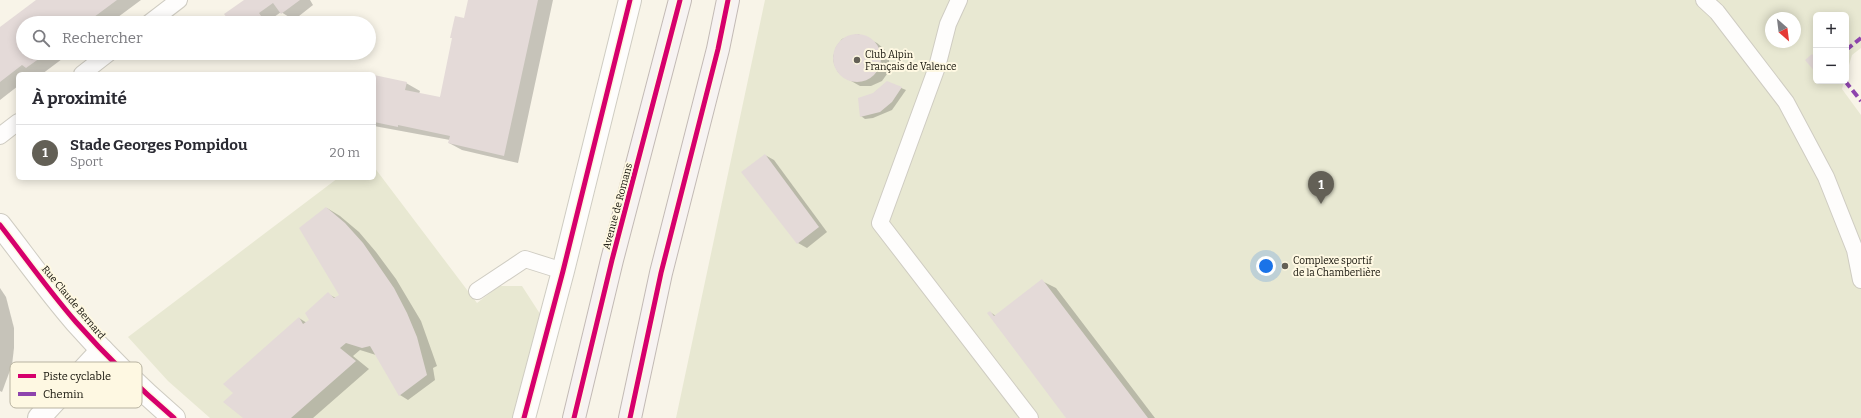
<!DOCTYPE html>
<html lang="fr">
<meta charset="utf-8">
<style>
:root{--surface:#fff;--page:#f7f7f7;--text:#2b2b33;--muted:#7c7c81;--line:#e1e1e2;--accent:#636056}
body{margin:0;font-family:Bitter,serif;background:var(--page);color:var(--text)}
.controls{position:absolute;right:12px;top:12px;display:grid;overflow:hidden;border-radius:6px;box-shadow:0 2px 10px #0003}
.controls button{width:36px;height:36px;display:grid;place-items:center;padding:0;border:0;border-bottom:1px solid var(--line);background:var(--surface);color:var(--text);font:20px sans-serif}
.compass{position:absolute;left:1765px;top:12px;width:36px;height:36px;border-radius:50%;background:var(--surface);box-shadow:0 2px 10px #0003;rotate:152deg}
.you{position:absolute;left:1266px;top:266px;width:14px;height:14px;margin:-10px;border:3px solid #fff;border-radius:50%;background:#1a73e8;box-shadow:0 0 0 6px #1a73e833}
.badge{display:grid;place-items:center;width:26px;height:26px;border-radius:50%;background:var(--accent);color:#fff;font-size:13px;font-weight:700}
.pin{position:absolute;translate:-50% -33px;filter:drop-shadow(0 1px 2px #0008)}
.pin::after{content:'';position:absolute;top:21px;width:14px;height:12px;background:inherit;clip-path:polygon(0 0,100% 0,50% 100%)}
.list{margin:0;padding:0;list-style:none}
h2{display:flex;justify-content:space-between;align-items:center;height:52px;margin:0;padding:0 16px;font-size:17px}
h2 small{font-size:13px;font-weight:400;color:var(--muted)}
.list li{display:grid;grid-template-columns:26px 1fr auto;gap:12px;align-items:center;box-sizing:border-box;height:56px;padding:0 16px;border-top:1px solid var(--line)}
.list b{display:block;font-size:15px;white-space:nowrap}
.list p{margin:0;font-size:13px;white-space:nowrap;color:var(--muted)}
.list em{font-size:13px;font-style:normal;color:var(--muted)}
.icon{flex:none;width:22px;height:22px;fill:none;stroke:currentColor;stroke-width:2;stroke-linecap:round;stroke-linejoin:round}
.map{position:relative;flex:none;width:1861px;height:418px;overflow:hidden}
.search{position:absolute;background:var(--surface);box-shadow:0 2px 10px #0003;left:16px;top:16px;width:360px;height:44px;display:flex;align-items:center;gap:10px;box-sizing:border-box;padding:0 14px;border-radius:22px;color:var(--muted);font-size:15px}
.panel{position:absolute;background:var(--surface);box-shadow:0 2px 10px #0003;left:16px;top:72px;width:360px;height:108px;border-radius:6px}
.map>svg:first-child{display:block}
.green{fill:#e8e8d2;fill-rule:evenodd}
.shadow{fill:#0003}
.building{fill:#e4dad8}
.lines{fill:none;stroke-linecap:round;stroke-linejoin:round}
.service-casing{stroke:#cfccc2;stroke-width:18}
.minor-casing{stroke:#cfccc2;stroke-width:24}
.tertiary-casing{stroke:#cfccc2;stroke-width:24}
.primary-casing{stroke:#c3bab5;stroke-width:24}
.service{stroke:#fefdfc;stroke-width:16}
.minor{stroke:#fefdfc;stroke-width:22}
.tertiary{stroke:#fefdfc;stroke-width:22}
.primary{stroke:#f7f3f2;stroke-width:22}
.quiet{stroke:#8e44ad;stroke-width:4;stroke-dasharray:8 4;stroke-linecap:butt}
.cycleway-casing{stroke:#fef8e2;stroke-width:8}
.cycleway{stroke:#d6006c;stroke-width:5}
.poi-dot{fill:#636056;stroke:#fef8e2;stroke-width:1.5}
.labels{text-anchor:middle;stroke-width:4;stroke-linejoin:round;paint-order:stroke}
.poi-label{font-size:10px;fill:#131108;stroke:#fef8e2;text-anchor:start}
.street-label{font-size:10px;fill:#131108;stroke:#fef8e2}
.key{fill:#fef8e2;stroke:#b8b3a1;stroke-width:1}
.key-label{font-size:11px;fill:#131108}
</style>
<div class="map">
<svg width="1861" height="418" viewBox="0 0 1861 418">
<rect width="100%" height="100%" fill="#f8f4e8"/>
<!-- green -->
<g class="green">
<path d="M765,0H1861V48L1852,55L1846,75V15H1816V81H1844L1842,89L1861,115V418H676ZM1771,18H1795V42H1771Z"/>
<polygon points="374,167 477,303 499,286 522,286 544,320 518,418 210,418 168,381 128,337 338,178 374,178"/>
</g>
<!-- shadow -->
<g class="shadow">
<polygon points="38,0 141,0 110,23 23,23 23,53 70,53 42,74 36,73 18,74 18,86 0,100 0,29"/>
<polygon points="245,0 310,0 313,5 294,20 281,12 270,20 272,23 232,23"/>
<polygon points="469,0 553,0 518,163 462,150 449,143 450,140 374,126 374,76 406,83 420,91 419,94 440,98 468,20"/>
<polygon points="858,34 877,43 884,49 889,58 889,68 887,74 882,81 871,86 860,86 844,77 838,72 834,64 833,57 836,47 842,39 850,36"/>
<polygon points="887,82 906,90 892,110 873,118 865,119 861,116 873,94"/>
<polygon points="765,155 774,160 827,232 807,248 798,243"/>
<polygon points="327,208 340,216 359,232 376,252 396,279 421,321 437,366 433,368 435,380 408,400 400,395 376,355 360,350 353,356 369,369 313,418 244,418 235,392 299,318 307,323 311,320 328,294 336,298 341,295"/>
<polygon points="1042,281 1056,288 1155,418 1068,418 990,312 996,316"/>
<polygon points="0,288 6,297 14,328 14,348 12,365 2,392 0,391"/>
</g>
<!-- building -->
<g class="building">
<polygon points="36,0 117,0 86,23 23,23 23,53 47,53 26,68 22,65 0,82 0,27"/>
<polygon points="244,0 300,0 281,14 273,3 259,13 266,23 231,23 224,14"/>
<polygon points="468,0 538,0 504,156 448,143 450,136 398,125 398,127 374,122 374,75 407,82 405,90 440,97 452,38 450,38 455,16 464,18"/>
<circle cx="857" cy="58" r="24"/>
<polygon points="1812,54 1816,59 1816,73 1805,60"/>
<polygon points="887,81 902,87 892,102 880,112 860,117 858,98 873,93"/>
<polygon points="765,154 819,227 797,244 741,172"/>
<polygon points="326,207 345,223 363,243 394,288 407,313 417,337 427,375 399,396 370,346 362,348 346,343 340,348 356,361 291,418 243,418 223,402 233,393 223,384 299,317 303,324 309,320 305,313 328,292 334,298 339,295 299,228"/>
<polygon points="1042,279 1148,418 1066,418 987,313 990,311 994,316"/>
</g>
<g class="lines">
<!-- service casing -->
<g class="service-casing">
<g id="service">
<polyline points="959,0 948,24 937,67 880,223 1030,418"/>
<polyline points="1704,0 1717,12 1786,102 1826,177 1855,250 1861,280"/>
<polyline points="149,23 179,0"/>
<polyline points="82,74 109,53"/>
<polyline points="0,136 18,122"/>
<polyline points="477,291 525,259 563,271"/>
</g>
</g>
<!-- minor casing -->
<g class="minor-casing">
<polyline id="minor" points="524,418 563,271 630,0"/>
</g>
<!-- tertiary casing -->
<g class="tertiary-casing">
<g id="tertiary">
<path d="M0,225C25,257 49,291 76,322C106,356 139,388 174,418"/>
<polyline points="39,418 102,350"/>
</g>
</g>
<!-- primary casing -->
<g class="primary-casing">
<g id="primary">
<polyline points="574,418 612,260 680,0"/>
<polyline points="630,418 661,273 718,49 728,0"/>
</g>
</g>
<!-- service -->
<use href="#service" class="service"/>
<!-- minor -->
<use href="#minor" class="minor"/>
<!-- tertiary -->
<use href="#tertiary" class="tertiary"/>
<!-- primary -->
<use href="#primary" class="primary"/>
<!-- quiet -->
<g class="quiet">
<polyline points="1846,50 1861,38"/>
<polyline points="1845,81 1861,101"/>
</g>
<!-- cycleway casing -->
<g class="cycleway-casing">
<g id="cycleway">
<path d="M0,225C25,257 49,291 76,322C106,356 139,388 174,418"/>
<polyline points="524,418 563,271 630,0"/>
<polyline points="574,418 612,260 680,0"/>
<polyline points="630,418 661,273 718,49 728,0"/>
</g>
</g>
<!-- cycleway -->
<use href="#cycleway" class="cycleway"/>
</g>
<!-- markers -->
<g class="poi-dot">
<circle cx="857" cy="60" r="4"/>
<circle cx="1285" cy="266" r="4"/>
</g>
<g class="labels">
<!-- poi labels -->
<g class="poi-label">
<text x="865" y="58">Club Alpin<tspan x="865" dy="12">Français de Valence</tspan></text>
<text x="1293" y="264">Complexe sportif<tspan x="1293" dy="12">de la Chamberlière</tspan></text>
</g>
<!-- street labels -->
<g class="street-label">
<text transform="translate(617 206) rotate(-75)" y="4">Avenue de Romans</text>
<text transform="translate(74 302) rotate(50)" y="4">Rue Claude Bernard</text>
</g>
</g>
<!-- legend -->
<rect x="10" y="362" width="132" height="46" rx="6" class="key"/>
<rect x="18" y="374" width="18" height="4" fill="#d6006c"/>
<rect x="18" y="392" width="18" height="4" fill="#8e44ad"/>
<g class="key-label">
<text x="43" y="380">Piste cyclable</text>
<text x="43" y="398">Chemin</text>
</g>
</svg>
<div class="controls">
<button>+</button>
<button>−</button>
</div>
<svg class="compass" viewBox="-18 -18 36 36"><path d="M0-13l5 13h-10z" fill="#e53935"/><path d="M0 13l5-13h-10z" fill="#7c7c81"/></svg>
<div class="you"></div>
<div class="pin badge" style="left:1321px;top:204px">1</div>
<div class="search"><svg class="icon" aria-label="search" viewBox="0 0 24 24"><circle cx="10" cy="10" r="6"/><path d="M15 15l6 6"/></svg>Rechercher</div>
<section class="panel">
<h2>À proximité<small></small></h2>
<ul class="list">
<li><span class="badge">1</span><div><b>Stade Georges Pompidou</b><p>Sport</p></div><em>20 m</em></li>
</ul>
</section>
</div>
